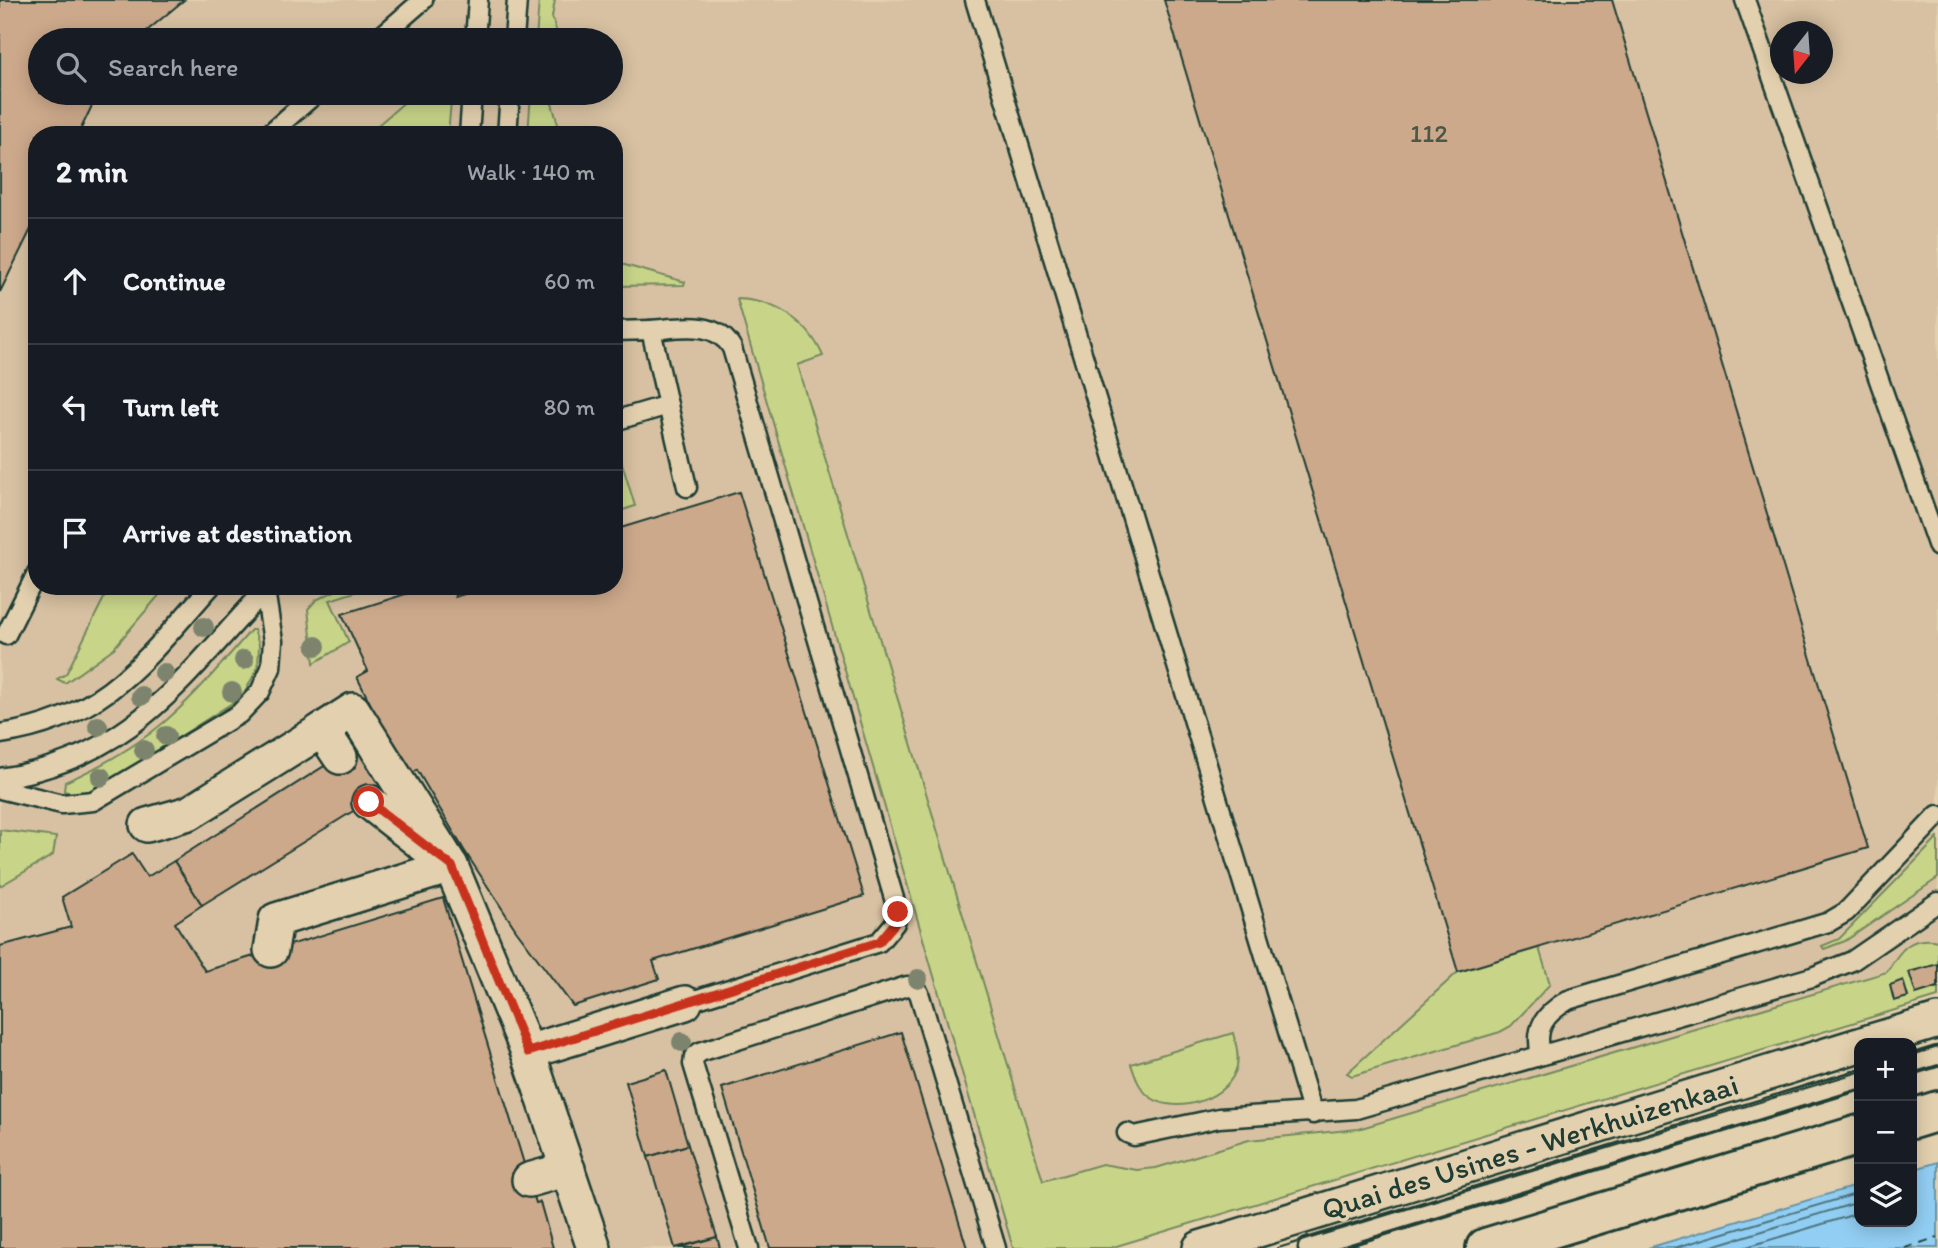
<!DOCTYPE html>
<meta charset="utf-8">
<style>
:root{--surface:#171b24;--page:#20242c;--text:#f1f3f6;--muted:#9ea1a6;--line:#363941}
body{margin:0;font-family:Itim,sans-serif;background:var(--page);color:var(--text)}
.controls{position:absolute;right:21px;bottom:21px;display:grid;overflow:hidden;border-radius:14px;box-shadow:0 4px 18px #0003}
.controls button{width:63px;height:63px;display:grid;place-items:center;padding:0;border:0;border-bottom:2px solid var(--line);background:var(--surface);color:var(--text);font:35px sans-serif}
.compass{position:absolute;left:1770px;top:21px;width:63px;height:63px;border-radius:50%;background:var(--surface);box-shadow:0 4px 18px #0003;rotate:197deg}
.stop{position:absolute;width:21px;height:21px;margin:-16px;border:5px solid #c8321e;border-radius:50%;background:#fff}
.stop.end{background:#c8321e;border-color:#fff;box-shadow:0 2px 7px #0008}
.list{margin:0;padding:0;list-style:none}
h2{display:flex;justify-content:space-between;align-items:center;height:91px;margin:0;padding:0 28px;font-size:30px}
h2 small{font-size:23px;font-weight:400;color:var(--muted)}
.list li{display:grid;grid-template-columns:46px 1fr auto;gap:21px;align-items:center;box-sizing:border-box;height:126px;padding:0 28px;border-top:2px solid var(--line)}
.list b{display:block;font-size:26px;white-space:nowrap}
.list em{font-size:23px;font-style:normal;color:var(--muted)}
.icon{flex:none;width:38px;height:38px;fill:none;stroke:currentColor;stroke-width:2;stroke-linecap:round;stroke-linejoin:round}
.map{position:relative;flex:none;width:1938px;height:1248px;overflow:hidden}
.search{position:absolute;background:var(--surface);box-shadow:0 4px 18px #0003;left:28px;top:28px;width:595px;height:77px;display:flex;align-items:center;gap:18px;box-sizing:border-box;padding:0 24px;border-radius:38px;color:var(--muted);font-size:26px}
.panel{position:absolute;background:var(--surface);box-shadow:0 4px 18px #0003;left:28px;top:126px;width:595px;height:469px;border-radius:28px}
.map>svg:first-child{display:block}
.built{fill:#d8c1a2;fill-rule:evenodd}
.green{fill:#c8d589;stroke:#74895e;stroke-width:2}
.water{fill:#92cef3;stroke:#6494a7;stroke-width:2}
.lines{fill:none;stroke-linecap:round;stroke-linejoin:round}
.shore{stroke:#4d7780;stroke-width:2}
.ferry{stroke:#25443e;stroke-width:2;stroke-dasharray:9 7;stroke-linecap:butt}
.building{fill:#cda98b;stroke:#1f3d34;stroke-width:2}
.lane-casing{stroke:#1f3d34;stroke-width:23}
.street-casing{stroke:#1f3d34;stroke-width:38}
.primary-casing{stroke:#1f3d34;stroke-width:44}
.lane{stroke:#e3d0ae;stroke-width:18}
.street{stroke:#e3d0ae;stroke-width:33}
.primary{stroke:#e3d0ae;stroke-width:38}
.tram{stroke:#1f3d34;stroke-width:2}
.tree{fill:#7c846d}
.route{stroke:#c8321e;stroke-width:9}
.labels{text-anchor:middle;stroke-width:7;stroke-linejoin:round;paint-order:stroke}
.number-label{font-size:26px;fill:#4a584a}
.street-label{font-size:30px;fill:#1f3d34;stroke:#e3d0ae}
</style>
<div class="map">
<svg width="1938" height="1248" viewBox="0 0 1938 1248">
<rect width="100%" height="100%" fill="#e3d0ae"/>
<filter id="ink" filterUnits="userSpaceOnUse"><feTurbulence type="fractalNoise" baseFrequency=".0143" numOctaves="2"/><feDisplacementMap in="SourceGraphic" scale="14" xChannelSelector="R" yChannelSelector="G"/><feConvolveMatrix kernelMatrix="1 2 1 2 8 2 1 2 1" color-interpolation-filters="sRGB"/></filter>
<g filter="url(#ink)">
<!-- built -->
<path class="built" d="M0,0H1938V997L1110,1248H0ZM1780,32H1822V74H1780ZM40,40H611V93H40ZM37,135H614V586H37Z"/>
<!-- green -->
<g class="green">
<polygon points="539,0 555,0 552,17 559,40 536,40"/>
<polygon points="415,93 447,93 451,101 448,135 387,135 378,125"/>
<polygon points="531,93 549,93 561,135 528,135"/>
<polygon points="614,262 685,282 684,285 614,286"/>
<path d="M737,299C775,300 808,321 823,356L797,365L1043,1181L1102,1164L1137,1170L1156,1168L1249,1140L1358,1129L1887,972C1900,950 1910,935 1938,941V997L1110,1248H1013Z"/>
<polygon points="614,437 635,506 614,513"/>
<polygon points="110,586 167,586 114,648 65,683 57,679 66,674"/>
<polygon points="345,586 373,586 330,600 349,642 314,663 308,609 316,600"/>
<path d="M251,630H254L259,645L258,667L243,696L106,784C94,790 77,797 64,791L65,782C155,743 189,702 251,630Z"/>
<polygon points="0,830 56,837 53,855 0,886"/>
<polygon points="1938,838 1938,878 1845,941 1824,949 1822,946 1839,939"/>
<polygon points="1539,948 1550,984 1511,1026 1500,1032 1352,1076 1347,1073 1458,972"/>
<path d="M1233,1033C1236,1044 1239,1055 1237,1066C1230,1099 1176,1116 1150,1097C1139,1089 1135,1076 1131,1064Z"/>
</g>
<!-- water -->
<polygon class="water" points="1938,1162 1938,1248 1648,1248 1859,1185 1859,1222 1912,1222 1912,1170"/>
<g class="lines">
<!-- shore -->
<g class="shore">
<polyline points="1674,1248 1859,1193"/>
<polyline points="1706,1248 1859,1202"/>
<polyline points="1743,1248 1859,1213"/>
</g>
<!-- ferry -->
<polyline class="ferry" points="1905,1248 1938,1237"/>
</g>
<!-- building -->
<g class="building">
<polygon points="0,0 184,0 136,40 40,40 40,93 98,93 78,135 37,135 37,217 0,292"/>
<polygon points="1164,0 1612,0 1868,848 1458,972"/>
<polygon points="739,492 864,896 653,961 659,979 573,1006 516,930 464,850 417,770 407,777 357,677 368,671 342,614 431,586 453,586 455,597 489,586 614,586 614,530"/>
<polygon points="359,744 387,790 202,905 174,861"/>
<polygon points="132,854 147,877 174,861 202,905 175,923 205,971 443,898 536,1203 540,1202 553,1248 0,1248 0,946 71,927 62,897"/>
<polygon points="1938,964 1938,987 1916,994 1909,972"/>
<polygon points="1903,980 1908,997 1894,1001 1890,985"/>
<polygon points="901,1032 967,1248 770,1248 722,1088"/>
<polygon points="666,1070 688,1145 648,1157 626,1082"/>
<polygon points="688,1145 717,1237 675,1248 648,1157"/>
<polygon points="717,1237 720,1248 678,1248"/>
</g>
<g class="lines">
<!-- lane casing -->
<g class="lane-casing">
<g id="lane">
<polyline points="975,0 1313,1114"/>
<polyline points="1745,0 1938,547"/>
<polyline points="377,40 423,0"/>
<polyline points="475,40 478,0"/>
<polyline points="514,40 517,0"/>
<polyline points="268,135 316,93"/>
<polyline points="469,135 472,93"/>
<polyline points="507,135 510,93"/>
<path d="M651,330C680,328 715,319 732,348L898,912L895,923L879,942L685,1003"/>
<polyline points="614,331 651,330 668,405 614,421"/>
<polyline points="668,405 687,487"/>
<polyline points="6,635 37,573"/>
<path d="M0,734C105,719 144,661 211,586"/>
<path d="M0,778C134,759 183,676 269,586"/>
<polyline points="0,789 62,804 93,801 239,714 260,692 271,668 273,641 265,590"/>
<path d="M1541,1055C1534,1027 1545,1014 1568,1000L1829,922L1846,912L1938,815"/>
<polyline points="1912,1064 1938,1056"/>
<polyline points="1127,1133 1134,1136 1219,1118 1356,1109 1812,977 1852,961 1938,902"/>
<polyline points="749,1248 693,1064 694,1057 700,1052 907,986 914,987 919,993 996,1248"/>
<polyline points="1308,1248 1859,1080"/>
</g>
</g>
<!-- street casing -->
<g class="street-casing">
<g id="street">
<polyline points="322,730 353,710 451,866"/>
<polyline points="369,802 433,852"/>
<polyline points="147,825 189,813 322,730 340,757"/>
<polyline points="271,950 276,920 451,866 528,1052 594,1248"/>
<polyline points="1865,1043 1938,1021"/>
<polyline points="528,1052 685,1003"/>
<polyline points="529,1180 568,1169"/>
<polyline points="1200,1248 1859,1045"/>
</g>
</g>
<!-- primary casing -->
<g class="primary-casing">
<g id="primary">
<polyline points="1912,1119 1938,1111"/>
<polyline points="1486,1248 1859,1135"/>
</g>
</g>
<!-- lane -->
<use href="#lane" class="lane"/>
<!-- street -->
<use href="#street" class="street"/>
<!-- primary -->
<use href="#primary" class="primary"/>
<!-- tram -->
<g class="tram">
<polyline points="1912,1055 1938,1047"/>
<polyline points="1912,1073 1938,1065"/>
<polyline points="1278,1248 1859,1072"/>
<polyline points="1337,1248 1859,1089"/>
</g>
</g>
<!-- trees -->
<g class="tree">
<circle cx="204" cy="627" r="10"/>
<circle cx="316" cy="646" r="10"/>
<circle cx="244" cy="660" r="10"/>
<circle cx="164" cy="673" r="10"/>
<circle cx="232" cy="692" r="10"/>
<circle cx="141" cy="696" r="10"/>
<circle cx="98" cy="726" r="10"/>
<circle cx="166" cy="736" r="10"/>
<circle cx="144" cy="750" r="10"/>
<circle cx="101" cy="777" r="10"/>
<circle cx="918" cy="979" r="10"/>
<circle cx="682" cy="1042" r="10"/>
</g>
</g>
<g class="lines" filter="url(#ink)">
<!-- route -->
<polyline class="route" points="369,802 452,866 528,1052 879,942 895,923 898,912"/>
</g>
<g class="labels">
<!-- number labels -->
<g class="number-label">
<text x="1429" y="142">112</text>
</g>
<!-- street labels -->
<g class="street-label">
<text transform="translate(1530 1147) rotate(-17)" y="10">Quai des Usines - Werkhuizenkaai</text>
</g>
</g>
</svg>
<div class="controls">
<button>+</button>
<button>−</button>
<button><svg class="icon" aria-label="layers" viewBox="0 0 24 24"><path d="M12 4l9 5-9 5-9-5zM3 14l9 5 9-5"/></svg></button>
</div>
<svg class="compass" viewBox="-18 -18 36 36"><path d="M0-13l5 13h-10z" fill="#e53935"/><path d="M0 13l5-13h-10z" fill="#9ea1a6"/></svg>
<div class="stop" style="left:369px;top:802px"></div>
<div class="stop end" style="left:898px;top:912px"></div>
<div class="search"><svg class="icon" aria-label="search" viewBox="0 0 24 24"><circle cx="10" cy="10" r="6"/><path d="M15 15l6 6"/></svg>Search here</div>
<section class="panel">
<h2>2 min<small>Walk · 140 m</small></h2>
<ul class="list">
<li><svg class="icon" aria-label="ahead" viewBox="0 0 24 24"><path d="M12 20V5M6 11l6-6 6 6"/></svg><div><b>Continue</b></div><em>60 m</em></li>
<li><svg class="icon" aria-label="left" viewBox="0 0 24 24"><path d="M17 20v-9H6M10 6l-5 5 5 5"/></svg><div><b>Turn left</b></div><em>80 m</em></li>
<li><svg class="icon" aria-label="arrive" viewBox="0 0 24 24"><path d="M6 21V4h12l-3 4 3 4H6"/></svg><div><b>Arrive at destination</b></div></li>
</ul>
</section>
</div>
